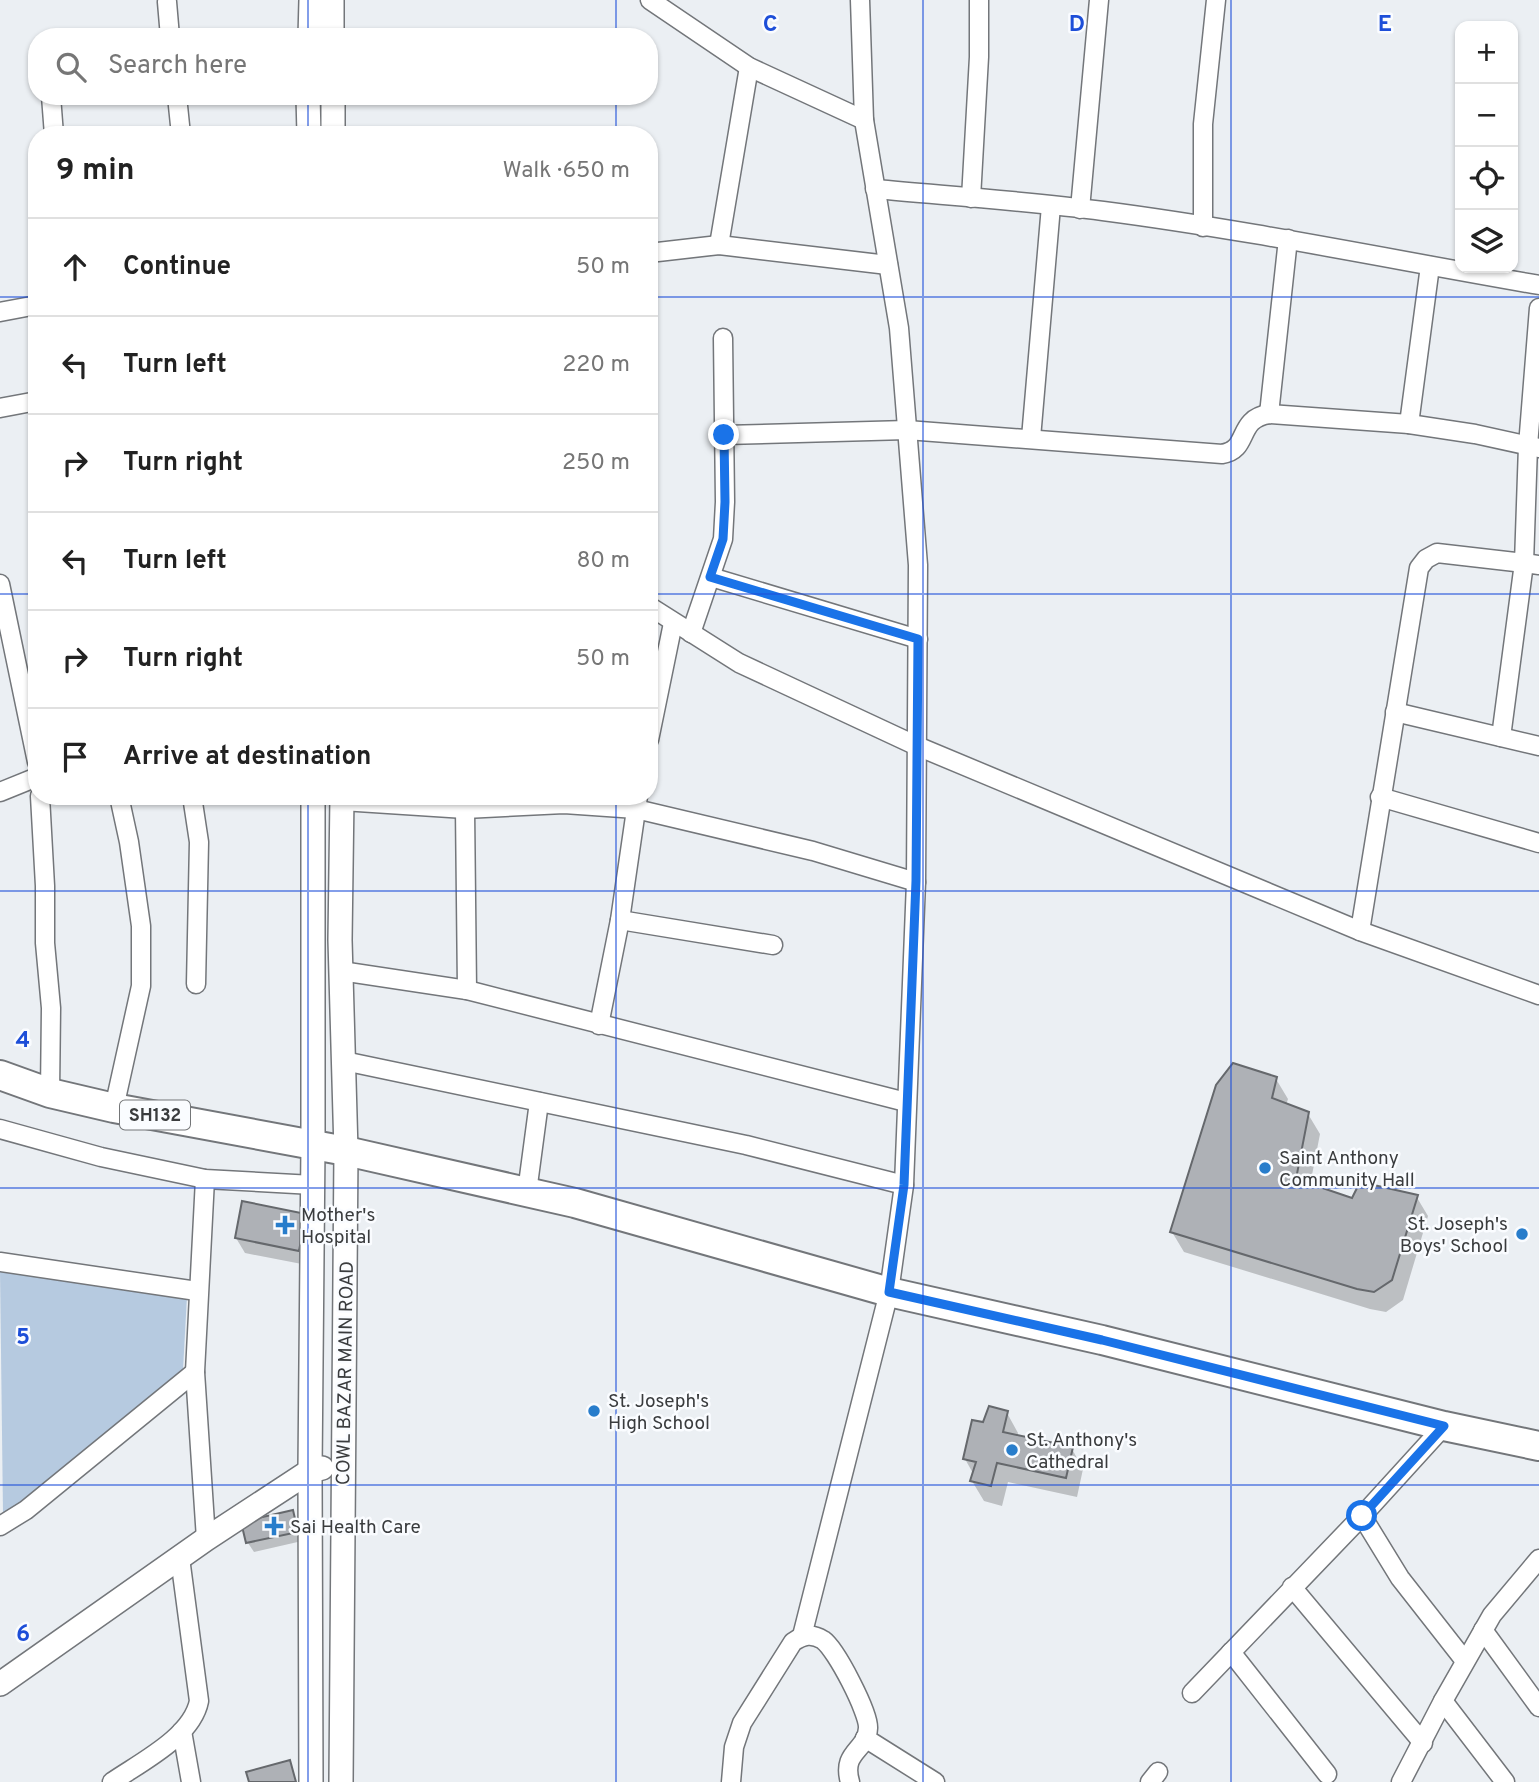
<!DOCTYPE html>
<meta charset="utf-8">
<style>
:root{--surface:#fff;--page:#f2f2f2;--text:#222;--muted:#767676;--line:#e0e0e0}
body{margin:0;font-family:Overpass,sans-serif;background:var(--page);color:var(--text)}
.controls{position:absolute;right:21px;top:21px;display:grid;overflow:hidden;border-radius:14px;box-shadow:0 2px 5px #0004}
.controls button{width:63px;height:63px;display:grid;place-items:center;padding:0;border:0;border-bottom:2px solid var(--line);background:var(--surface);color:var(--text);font:35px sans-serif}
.stop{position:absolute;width:21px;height:21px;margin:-16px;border:5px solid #1a73e8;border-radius:50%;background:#fff}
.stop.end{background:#1a73e8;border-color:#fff;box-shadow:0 2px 7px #0008}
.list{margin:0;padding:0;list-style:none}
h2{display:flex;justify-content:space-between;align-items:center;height:91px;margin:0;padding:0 28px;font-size:30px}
h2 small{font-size:23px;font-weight:400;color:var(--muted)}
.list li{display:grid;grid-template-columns:46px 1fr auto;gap:21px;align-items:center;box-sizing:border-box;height:98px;padding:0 28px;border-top:2px solid var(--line)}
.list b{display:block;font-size:26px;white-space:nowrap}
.list em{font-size:23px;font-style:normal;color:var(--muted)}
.icon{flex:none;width:38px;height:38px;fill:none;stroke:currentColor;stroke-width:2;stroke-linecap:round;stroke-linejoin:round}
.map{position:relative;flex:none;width:1539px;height:1782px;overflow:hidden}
.search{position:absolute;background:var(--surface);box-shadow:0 2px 5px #0004;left:28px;top:28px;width:630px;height:77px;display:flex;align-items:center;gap:18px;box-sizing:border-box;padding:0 24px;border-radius:28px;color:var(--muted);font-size:26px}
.panel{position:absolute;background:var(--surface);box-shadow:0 2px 5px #0004;left:28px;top:126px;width:630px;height:679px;border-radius:28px}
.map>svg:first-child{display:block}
.green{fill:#b6cae0}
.shadow{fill:#0003}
.building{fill:#aeb1b6;stroke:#65686c;stroke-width:2}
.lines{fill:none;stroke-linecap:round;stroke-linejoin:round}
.minor-casing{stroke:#73767a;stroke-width:21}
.tertiary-casing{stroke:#73767a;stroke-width:26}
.primary-casing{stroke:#73767a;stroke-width:32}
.minor{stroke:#fff;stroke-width:18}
.tertiary{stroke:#fff;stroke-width:23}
.primary{stroke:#fff;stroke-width:28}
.route{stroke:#1a73e8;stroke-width:9}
.grid{fill:none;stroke:#1d4ed8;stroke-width:2;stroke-opacity:0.55}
.poi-dot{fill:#287dcb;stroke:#fafcff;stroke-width:2.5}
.labels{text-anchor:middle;stroke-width:5;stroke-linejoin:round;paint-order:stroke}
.shield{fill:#fafcff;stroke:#747678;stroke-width:2}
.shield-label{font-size:18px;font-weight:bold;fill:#3a3c3e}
.poi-label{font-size:19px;fill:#3a3c3e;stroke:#fafcff;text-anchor:start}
.street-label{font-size:19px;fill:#3a3c3e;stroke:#fafcff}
.grid-label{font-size:23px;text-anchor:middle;font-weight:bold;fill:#1d4ed8;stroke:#fafcff;stroke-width:5;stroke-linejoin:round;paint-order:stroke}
</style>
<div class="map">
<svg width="1539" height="1782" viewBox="0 0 1539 1782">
<rect width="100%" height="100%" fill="#ebeff3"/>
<!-- green -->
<polygon class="green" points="0,1270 187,1296 183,1370 25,1500 3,1514"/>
<!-- shadow -->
<g class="shadow">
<polygon points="1276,1079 1288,1099 1286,1105 1308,1114 1320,1134 1310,1185 1352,1200 1416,1196 1428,1216 1403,1300 1386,1312 1370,1309 1184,1252 1172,1232"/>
<polygon points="305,1216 307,1265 245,1253 236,1238"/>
<polygon points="1007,1413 1018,1433 1017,1437 1072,1449 1083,1469 1077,1497 1008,1482 1002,1506 984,1501 972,1481 974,1475 965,1459 984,1424"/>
<polygon points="292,1512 298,1521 302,1541 254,1552 248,1543 243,1523"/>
</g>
<!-- building -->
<g class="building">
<polygon points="1233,1063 1277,1077 1272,1098 1309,1112 1296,1179 1352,1198 1360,1182 1418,1195 1392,1280 1374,1292 1357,1289 1170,1232 1216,1085"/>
<polygon points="242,1201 306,1214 299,1251 235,1238"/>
<polygon points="989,1406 1008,1411 1003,1432 1073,1447 1066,1478 997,1463 991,1486 970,1481 976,1462 963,1459 972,1420 983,1422"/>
<polygon points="293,1510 298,1532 246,1543 241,1522"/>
<polygon points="290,1760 296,1782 249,1782 246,1772"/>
</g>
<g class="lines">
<!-- minor casing -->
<g class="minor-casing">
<g id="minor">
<polyline points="650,0 749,67 864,120"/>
<polyline points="167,2 170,37"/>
<polyline points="51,96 54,135"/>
<polyline points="177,96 181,135"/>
<path d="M875,189C951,196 1028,201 1103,211C1249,230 1394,260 1539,285"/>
<polyline points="971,198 979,57 979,0"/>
<polyline points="1080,209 1099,0"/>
<polyline points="1203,227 1203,124 1216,0"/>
<polyline points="719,245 749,67"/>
<polyline points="649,253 719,245 888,265"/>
<polyline points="0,312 37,305"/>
<polyline points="0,408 37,401"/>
<polyline points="1269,414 1288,239"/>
<polyline points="1409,424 1430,266"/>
<path d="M724,435L907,430L1222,454C1250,450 1236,419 1269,414L1409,424L1475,434L1539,448"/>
<polyline points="1031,438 1051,206"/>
<polyline points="711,577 918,639"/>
<polyline points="0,584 37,762"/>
<polyline points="649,606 739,663 917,746 1360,931 1539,995"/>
<polyline points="691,633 723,539 725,502 723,338"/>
<polyline points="1395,712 1539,746"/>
<polyline points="1501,737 1524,563 1539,565"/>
<polyline points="649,740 673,623"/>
<polyline points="0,792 37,777"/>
<polyline points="40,796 45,886 45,943 51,1008 50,1093"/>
<polyline points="192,796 199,842 196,984"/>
<polyline points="1380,797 1539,843"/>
<polyline points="342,801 465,809 564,804 636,809 813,851 916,882"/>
<polyline points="465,809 467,990"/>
<polyline points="620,920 773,945"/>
<polyline points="1360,931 1419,568 1426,559 1437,553 1524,563 1528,446 1539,308"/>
<polyline points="341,971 467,990 906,1102"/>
<polyline points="599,1025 620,920 638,796"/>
<polyline points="344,1061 746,1145 904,1185"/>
<polyline points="114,1108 141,986 141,926 129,842 119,796"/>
<polyline points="0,1129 101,1157 205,1179 313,1185"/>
<polyline points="205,1179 195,1372 206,1539"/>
<polyline points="527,1192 539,1102"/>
<polyline points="0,1262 197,1291"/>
<polyline points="1362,1516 1400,1578 1465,1661"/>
<polyline points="0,1526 26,1510 195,1372"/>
<polyline points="1292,1587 1423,1743"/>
<polyline points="1483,1630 1539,1707"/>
<polyline points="802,1636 889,1292 904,1185 916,882 918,565 899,328 864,120 860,0"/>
<polyline points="1231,1652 1327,1774"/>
<polyline points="1192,1693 1362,1516 1444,1426"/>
<polyline points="1443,1701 1505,1782"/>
<polyline points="182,1731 191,1782"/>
<polyline points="865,1738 935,1782"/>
<path d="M112,1782C141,1762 192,1737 199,1701L180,1558"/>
<path d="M731,1782L734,1747L742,1723L793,1642C803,1635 812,1633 823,1640C836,1649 869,1713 868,1728C867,1751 841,1751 850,1782"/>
<polyline points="1150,1782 1158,1772"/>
<polyline points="1401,1782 1443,1701 1492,1615 1539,1559"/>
</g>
</g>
<!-- tertiary casing -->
<g class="tertiary-casing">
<g id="tertiary">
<polyline points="332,0 332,37"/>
<polyline points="310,37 311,0"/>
<polyline points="308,96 309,135"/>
<polyline points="333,96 333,135"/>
<polyline points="0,1684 206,1539 310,1471 322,1468"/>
<polyline points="311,1782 310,1471 313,1145 313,796"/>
<polyline points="341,1782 346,1151 340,940 342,796"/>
</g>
</g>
<!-- primary casing -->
<g class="primary-casing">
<polyline id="primary" points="0,1075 50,1093 114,1108 346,1151 575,1203 889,1292 1102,1340 1444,1426 1539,1446"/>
</g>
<!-- minor -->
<use href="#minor" class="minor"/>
<!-- tertiary -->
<use href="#tertiary" class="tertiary"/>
<!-- primary -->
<use href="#primary" class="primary"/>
</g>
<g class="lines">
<!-- route -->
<polyline class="route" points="724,435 725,502 723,539 710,577 918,639 916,881 904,1185 889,1292 1102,1340 1444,1426 1362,1516"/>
</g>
<!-- grid -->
<path class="grid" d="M308,0V37M616,0V37M923,0V1782M1231,0V1782M308,96V135M616,96V135M0,297H37M649,297H1539M0,594H37M649,594H1539M308,796V1782M616,796V1782M0,891H1539M0,1188H1539M0,1485H1539"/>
<!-- markers -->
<g class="poi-dot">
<circle cx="1265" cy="1168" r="7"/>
<path d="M281.5 1214.5h7v7h7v7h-7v7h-7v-7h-7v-7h7z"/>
<circle cx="1522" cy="1234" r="7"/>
<circle cx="594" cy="1411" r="7"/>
<circle cx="1012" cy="1450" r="7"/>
<path d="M270.5 1515.5h7v7h7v7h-7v7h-7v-7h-7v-7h7z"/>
</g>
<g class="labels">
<!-- shield labels -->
<rect class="shield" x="120" y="1100.5" width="70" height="29" rx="5"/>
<g class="shield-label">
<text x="155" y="1121">SH132</text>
</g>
<!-- poi labels -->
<g class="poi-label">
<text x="1279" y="1164">Saint Anthony<tspan x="1279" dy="22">Community Hall</tspan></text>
<text x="301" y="1221">Mother's<tspan x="301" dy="22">Hospital</tspan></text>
<text x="1508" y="1230" text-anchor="end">St. Joseph's<tspan x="1508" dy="22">Boys' School</tspan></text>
<text x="608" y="1407">St. Joseph's<tspan x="608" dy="22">High School</tspan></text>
<text x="1026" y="1446">St. Anthony's<tspan x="1026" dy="22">Cathedral</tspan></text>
<text x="290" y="1533">Sai Health Care</text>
</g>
<!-- street labels -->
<g class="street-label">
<text transform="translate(344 1373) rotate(-89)" y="7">COWL BAZAR MAIN ROAD</text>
</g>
</g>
<g class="grid-label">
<text x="770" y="31">C</text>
<text x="1077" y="31">D</text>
<text x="1385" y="31">E</text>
<text x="23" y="1047">4</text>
<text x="23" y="1344">5</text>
<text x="23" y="1641">6</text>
</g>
</svg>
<div class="controls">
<button>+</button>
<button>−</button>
<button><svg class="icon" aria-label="locate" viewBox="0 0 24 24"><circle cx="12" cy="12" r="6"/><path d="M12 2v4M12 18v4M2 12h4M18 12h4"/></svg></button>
<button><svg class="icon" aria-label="layers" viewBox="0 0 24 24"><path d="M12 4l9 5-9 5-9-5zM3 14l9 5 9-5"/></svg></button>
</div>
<div class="stop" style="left:1362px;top:1516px"></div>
<div class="stop end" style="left:724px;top:435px"></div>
<div class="search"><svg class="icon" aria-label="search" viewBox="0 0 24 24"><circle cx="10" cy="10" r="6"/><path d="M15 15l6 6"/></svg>Search here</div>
<section class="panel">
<h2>9 min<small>Walk · 650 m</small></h2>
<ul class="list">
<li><svg class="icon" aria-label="ahead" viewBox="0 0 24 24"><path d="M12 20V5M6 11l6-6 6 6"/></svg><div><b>Continue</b></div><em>50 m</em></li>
<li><svg class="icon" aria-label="left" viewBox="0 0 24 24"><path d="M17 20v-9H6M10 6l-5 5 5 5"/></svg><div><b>Turn left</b></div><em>220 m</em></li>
<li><svg class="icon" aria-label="right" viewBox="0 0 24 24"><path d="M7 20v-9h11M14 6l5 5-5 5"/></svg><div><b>Turn right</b></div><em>250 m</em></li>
<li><svg class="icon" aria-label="left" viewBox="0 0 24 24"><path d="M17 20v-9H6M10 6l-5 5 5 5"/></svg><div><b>Turn left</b></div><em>80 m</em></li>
<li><svg class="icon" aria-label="right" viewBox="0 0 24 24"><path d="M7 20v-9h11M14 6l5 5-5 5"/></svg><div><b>Turn right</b></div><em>50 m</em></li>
<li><svg class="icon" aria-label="arrive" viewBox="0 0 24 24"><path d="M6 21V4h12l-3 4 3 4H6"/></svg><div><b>Arrive at destination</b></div></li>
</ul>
</section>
</div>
